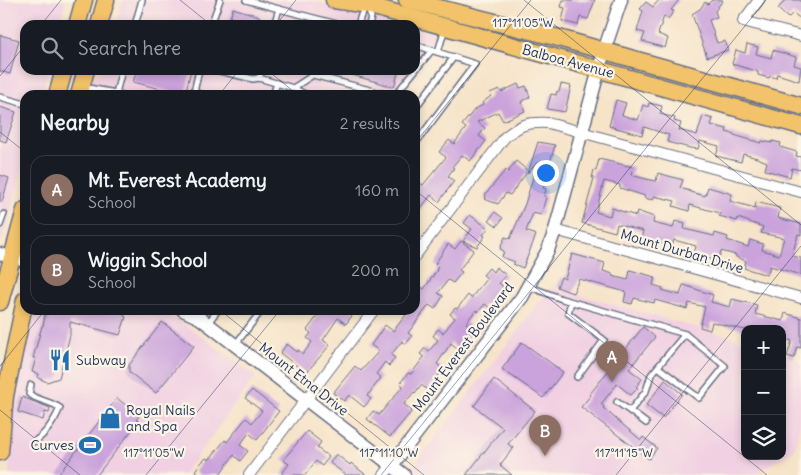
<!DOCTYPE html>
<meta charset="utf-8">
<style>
:root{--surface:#171b24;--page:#242831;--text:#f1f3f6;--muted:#9ea1a6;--line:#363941;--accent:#1f6fb2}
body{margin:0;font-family:Delius,sans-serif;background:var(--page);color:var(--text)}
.controls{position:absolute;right:15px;bottom:15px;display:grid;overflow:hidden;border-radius:10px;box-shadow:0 2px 8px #0003}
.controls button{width:45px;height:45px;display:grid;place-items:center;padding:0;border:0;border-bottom:1px solid var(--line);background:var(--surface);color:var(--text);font:25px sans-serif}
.you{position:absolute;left:545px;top:172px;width:18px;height:18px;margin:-12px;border:4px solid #fff;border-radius:50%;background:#1a73e8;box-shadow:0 0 0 8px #1a73e833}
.badge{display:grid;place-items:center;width:32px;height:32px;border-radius:50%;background:var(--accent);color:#fff;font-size:16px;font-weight:700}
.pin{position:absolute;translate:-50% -41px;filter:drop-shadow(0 1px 2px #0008)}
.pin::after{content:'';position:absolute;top:26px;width:18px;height:15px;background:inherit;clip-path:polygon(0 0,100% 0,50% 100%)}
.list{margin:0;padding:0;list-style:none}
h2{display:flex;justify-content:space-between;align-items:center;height:65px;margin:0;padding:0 20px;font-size:21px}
h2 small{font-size:16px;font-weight:400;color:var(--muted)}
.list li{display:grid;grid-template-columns:32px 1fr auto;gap:15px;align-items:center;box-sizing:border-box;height:70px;margin:0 10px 10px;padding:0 10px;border:1px solid var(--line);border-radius:15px}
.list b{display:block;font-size:19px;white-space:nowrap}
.list p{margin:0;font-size:16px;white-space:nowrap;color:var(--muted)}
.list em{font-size:16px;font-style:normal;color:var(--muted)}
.icon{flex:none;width:28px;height:28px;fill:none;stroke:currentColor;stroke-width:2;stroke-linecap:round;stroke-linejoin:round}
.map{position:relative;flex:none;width:801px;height:475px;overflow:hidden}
.search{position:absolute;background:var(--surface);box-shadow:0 2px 8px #0003;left:20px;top:20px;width:400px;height:55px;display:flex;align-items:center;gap:12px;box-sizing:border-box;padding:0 18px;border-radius:15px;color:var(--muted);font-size:19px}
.panel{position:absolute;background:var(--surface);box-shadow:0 2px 8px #0003;left:20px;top:90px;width:400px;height:225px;border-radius:15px}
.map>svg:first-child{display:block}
.built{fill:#f1d0e2}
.building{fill:#caa3dc;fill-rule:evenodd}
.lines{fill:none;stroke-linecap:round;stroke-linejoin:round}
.service-casing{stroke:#686e83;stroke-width:8}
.minor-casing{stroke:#686e83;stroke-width:12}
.tertiary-casing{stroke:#686e83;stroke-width:15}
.primary-casing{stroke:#686e83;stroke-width:19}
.service{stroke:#fff;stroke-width:5}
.minor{stroke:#fff;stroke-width:10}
.tertiary{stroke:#fff;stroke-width:12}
.primary{stroke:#f2c36a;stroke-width:16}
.ticks{fill:none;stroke:#1b2f5e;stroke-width:1;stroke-opacity:0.45}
.labels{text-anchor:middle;stroke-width:4.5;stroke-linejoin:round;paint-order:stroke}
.street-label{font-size:14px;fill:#1b2f5e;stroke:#fcf5e5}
.poi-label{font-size:14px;fill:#1b2f5e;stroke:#fcf5e5;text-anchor:start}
.ticks-label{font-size:12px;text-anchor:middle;fill:#1b2f5e;stroke:#fcf5e5;stroke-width:4.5;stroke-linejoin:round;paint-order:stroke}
</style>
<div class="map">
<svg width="801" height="475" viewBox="0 0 801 475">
<rect width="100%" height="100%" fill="#fcf5e5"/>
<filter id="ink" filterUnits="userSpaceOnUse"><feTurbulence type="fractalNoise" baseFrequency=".02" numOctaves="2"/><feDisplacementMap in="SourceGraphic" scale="10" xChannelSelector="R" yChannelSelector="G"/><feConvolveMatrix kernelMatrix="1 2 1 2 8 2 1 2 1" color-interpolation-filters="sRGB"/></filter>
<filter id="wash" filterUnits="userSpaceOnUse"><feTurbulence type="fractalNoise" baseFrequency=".0096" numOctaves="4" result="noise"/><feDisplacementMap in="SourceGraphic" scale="20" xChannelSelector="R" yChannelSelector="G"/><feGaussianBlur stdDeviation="1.12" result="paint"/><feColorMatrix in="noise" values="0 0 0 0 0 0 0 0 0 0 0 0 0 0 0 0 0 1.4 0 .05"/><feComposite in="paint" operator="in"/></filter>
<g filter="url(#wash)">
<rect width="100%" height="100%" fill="#f6e3c8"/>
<!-- built -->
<g class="built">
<polygon points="0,0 66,0 59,25 25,25 25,70 48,70 42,95 25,95 25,162 0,246"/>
<polygon points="123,0 308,0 404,25 116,25"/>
<polygon points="415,28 442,35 415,68"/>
<polygon points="103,70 414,70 393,95 125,95 90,86 92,79"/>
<polygon points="551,287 745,341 745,456 782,456 782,354 801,362 801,420 794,451 752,475 422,475 413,467"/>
<polygon points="37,310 154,310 180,321 256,376 183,475 9,475 12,405 23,355"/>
</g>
<g id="blocks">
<!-- building -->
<g class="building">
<polygon points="563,0 595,0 588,19 580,17 578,25 562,21 565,8 561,7"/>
<polygon points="659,0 679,0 671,10 674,11 668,19 664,16 658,34 668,38 665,48 642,41 645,33 637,31 643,11 640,9 646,2 653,7"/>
<polygon points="712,0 723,0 715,11 717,17 709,20 717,43 725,41 728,50 707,57 692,14 700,9 705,2 708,4"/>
<polygon points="785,0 801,0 801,19 793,13 788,18 778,9"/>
<polygon points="233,8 259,16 265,25 228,25"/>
<polygon points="0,35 19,40 10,74 0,71"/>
<polygon points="747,44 758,47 756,54 771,58 773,50 796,57 794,65 801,67 799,81 777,74 776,78 770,76 769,78 758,75 758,72 756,71 732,64 736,50 745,53"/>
<polygon points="137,70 191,70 185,95 133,82"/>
<polygon points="342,70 399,70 394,87 342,72"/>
<polygon points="518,84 520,88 526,86 530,97 521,102 525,111 503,121 498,112 477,122 485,128 479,136 486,141 470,161 462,155 452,167 454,168 448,176 454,181 439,202 431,195 415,216 415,186 418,182 423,185 446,157 439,152 449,140 454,144 466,128 462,125 475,109 483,105 482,103 491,96 490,93 499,89 501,92"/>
<polygon points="561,84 571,86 565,112 547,109 551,94 556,95 557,91 559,92"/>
<polygon points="616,100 626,103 622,115 638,120 643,105 648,107 649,103 662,106 660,114 675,118 674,121 681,123 679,130 697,135 703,116 713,119 711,125 727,129 726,132 734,134 734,135 761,143 762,141 772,143 772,141 781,143 780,147 797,152 796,156 801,157 801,170 792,168 790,177 765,170 767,162 757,158 743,154 741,162 716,156 719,146 700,141 698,149 690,148 667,142 669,135 644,127 642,135 609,126"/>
<polygon points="0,107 16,112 6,142 0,140"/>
<polygon points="538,142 555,145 543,188 546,189 544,196 546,197 541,215 533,213 526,231 536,235 523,268 513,264 515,262 502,257 504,251 500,249 505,237 510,239 525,204 538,161 528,173"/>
<path d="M599,159L633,167L631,175L646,179L656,181L658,173L683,180L680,188L690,191V192L705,196L708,187L732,194L730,201L755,208L756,202L780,208L778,218L801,224V235L798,234L792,256L801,258V275L770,266L767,275L744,268L746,261L736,257V255L721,251L718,261H717L694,254L696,246L674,240L672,246L641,239L643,231L617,224L615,232L582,223L594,178H592L594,170L596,171ZM604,181L620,185V188L645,196L644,198L653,200L654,196L675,201L673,206L689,211L690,205L720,213L719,216L737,221L738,218L763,227L761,233L784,238L779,255L762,250L763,244L750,240L748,247L727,240L728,237L715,233L714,236L684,229L685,224L675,221L673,228L653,223L654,217L637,211L636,216L612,208L610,216L596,212Z"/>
<polygon points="516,161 528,171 510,195 506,193 498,204 484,199 486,197 485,195 498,179 506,170 508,172"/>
<polygon points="0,175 9,178 2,202 0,201"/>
<polygon points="495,212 503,218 497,226 489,220"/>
<polygon points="470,215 488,228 483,235 485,236 477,247 463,241 472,229 464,223"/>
<polygon points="461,241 474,250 459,270 462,272 453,283 448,280 438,293 443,296 435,309 429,305 408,333 412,336 406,344 402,341 391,355 395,358 389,366 385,362 376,374 381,378 367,396 371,399 364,407 349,395 344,401 333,393 355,366 361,371 379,351 371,345 385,325 393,331 410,310 415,310 415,282 424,289 437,270 436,270 438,267 435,264 448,244 455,249"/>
<polygon points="572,254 605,263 603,271 613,274 612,276 628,280 630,270 655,277 653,285 663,288 662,290 680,295 683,285 684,285 713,295 711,302 730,307 732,299 757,305 755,314 783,321 785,313 801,318 801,348 797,347 794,358 787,356 792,341 782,338 782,329 745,329 745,330 712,322 710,330 700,327 705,307 689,303 687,309 655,300 654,303 634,298 632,304 624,302 626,292 579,279 573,293 567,291 557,287 561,277 565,279"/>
<polygon points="496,267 506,275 499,283 507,290 491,309 485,304 478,312 476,310 466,323 474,329 458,349 451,343 437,364 443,369 428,390 421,385 415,393 414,392 404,404 412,411 390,437 367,419 373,411 379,415 403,386 400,383 408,373 411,374 424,357 420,354 425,348 429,351 438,340 433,336 438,329 443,333 455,318 450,314 455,308 457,309 468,295 471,298 487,278 483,275 489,268 493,272"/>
<polygon points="46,310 126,310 124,316 126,317 120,335 70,322 70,335 59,378 47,382 38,378 39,374 32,372 36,358 33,358 42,326 43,326"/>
<polygon points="322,310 356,310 346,324 338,318 323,340 330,345 306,373 280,353 287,344 297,352 298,350 303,354 312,342 307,338 311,333 307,330"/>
<polygon points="162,322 194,346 156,393 129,372 129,365"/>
<polygon points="643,327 655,337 629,369 642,379 636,387 638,388 631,395 617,384 601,404 604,407 603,408 641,440 643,437 657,448 649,459 581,407 591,395 590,394"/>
<polygon points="522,342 563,372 543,398 502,369"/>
<polygon points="494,379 535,411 508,444 513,448 500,465 512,475 466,475 503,428 474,406"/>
<polygon points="665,380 682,394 663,418 646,405"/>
<polygon points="252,390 279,411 257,440 249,433 240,445 248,451 240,461 234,455 219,475 200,475 195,471 199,465 206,458 209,460 225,440 227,442 246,418 252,423 262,411 245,398"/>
<polygon points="22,397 50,408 49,413 45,412 43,420 18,412"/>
<polygon points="117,398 139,416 136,420 139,421 97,475 58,475"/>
<polygon points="307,431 321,442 317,448 329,457 322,466 316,461 305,475 281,475 289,464 283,460"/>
<polygon points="336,454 350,465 351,463 366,475 346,475 330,463"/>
</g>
</g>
</g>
<g filter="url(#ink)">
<use href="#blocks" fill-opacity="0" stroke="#686e83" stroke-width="1"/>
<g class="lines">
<!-- service casing -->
<g class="service-casing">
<g id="service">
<polyline points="246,0 279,9 274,25"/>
<polyline points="279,9 341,25"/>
<polyline points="368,9 371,17 369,25"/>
<polyline points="135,25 142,0"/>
<polyline points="211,25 220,0"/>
<polyline points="358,25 361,15 366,8"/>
<polyline points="415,45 475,64 415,144"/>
<polyline points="438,52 445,28"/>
<polyline points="199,70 194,92 203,95"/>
<polyline points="216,70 253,79 259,78 293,88 313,75 389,95"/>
<polyline points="259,78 262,70"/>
<polyline points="83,87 116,93 122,70"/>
<polyline points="293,88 307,95"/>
<polyline points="116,93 123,95"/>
<polyline points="273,95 277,83"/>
<polyline points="395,95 432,50"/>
<polyline points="0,97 25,104"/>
<polyline points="415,108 454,57"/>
<polyline points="0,225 4,214"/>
<polyline points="528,286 562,299 685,334 651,375 646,391 630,411 617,402"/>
<polyline points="571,302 568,313 604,340 577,377"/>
<polyline points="207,324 218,310"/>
<polyline points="235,345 262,310"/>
<polyline points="658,367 699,398 725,366 685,334"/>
<path d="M31,385L29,394C39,401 50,401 60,408C55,420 45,436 33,442"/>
<polyline points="630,411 646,423"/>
</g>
</g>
<!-- minor casing -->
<g class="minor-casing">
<g id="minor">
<polyline points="759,0 743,21 801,36"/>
<polyline points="555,230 801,298"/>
<path d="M415,256L505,137C521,124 528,122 548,123L801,192"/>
<polyline points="249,475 374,310"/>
<polyline points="384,475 392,465"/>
</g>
</g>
<!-- tertiary casing -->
<g class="tertiary-casing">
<g id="tertiary">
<polyline points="0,254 25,261"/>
<polyline points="183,310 200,318 404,475"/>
<polyline points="392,465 522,297 548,250 555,230 604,51 621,0"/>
</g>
</g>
<!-- primary casing -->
<g class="primary-casing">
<g id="primary">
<polyline points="334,0 367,5 801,126"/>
<polyline points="407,0 555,37 801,106"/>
<polyline points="77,25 84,0"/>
<polyline points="99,25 106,0"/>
<polyline points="57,95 64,70"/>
<polyline points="79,95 86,70"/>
<polyline points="0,302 25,210"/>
<polyline points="0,452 5,396 25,300"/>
</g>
</g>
<!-- service -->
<use href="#service" class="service"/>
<!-- minor -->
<use href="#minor" class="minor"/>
<!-- tertiary -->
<use href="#tertiary" class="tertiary"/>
<!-- primary -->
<use href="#primary" class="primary"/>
</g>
</g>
<!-- ticks -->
<path class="ticks" d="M180,0L211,25M524,0L801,225M41,25L61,0M276,25L296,0M267,70L298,95M0,76L25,45M219,95L239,70M0,132L25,152M415,143L531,0M415,190L767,475M220,310L424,475M0,366L45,310M0,410L80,475M146,475L280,310M381,475L766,0M616,475L801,246"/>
<!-- icons -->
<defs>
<g id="restaurant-bare" transform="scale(1.725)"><path d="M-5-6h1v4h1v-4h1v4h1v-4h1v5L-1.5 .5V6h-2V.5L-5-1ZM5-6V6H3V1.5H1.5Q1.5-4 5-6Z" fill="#1f6fb2" stroke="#fcf5e5" stroke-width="2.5" paint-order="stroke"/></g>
<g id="shop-bare" transform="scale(1.725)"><path d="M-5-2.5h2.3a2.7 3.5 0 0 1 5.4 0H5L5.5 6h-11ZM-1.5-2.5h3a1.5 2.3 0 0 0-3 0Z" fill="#1f6fb2" stroke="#fcf5e5" stroke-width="2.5" paint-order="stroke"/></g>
<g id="stadium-bare" transform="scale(1.725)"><path d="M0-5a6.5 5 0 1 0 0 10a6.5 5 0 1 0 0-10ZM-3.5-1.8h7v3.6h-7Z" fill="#1f6fb2" stroke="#fcf5e5" stroke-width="2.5" paint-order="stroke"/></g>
</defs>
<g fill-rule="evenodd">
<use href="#restaurant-bare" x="60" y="360"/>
<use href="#shop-bare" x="110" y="418"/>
<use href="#stadium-bare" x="90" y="445"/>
</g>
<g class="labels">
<!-- street labels -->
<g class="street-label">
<text transform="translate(568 61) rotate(15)" y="5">Balboa Avenue</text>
<text transform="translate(682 251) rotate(16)" y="5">Mount Durban Drive</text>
<text transform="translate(463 347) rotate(-53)" y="5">Mount Everest Boulevard</text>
<text transform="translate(304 379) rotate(38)" y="5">Mount Etna Drive</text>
</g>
<!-- poi labels -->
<g class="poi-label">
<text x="76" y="365">Subway</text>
<text x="126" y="415">Royal Nails<tspan x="126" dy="16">and Spa</tspan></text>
<text x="74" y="450" text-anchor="end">Curves</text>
</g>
</g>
<g class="ticks-label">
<text x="523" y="27">117°11'05"W</text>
<text x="154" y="457">117°11'05"W</text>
<text x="389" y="457">117°11'10"W</text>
<text x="624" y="457">117°11'15"W</text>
</g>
</svg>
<div class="controls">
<button>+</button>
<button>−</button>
<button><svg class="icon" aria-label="layers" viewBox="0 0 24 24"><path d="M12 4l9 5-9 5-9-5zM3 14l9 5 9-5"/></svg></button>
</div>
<div class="you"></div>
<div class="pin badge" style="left:612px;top:382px;background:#8d6e63">A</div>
<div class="pin badge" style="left:545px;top:456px;background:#8d6e63">B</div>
<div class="search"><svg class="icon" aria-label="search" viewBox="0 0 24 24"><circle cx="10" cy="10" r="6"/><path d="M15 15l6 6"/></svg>Search here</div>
<section class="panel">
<h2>Nearby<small>2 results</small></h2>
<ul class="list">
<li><span class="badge" style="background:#8d6e63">A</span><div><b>Mt. Everest Academy</b><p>School</p></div><em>160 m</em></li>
<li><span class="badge" style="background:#8d6e63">B</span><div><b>Wiggin School</b><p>School</p></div><em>200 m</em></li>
</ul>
</section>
</div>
